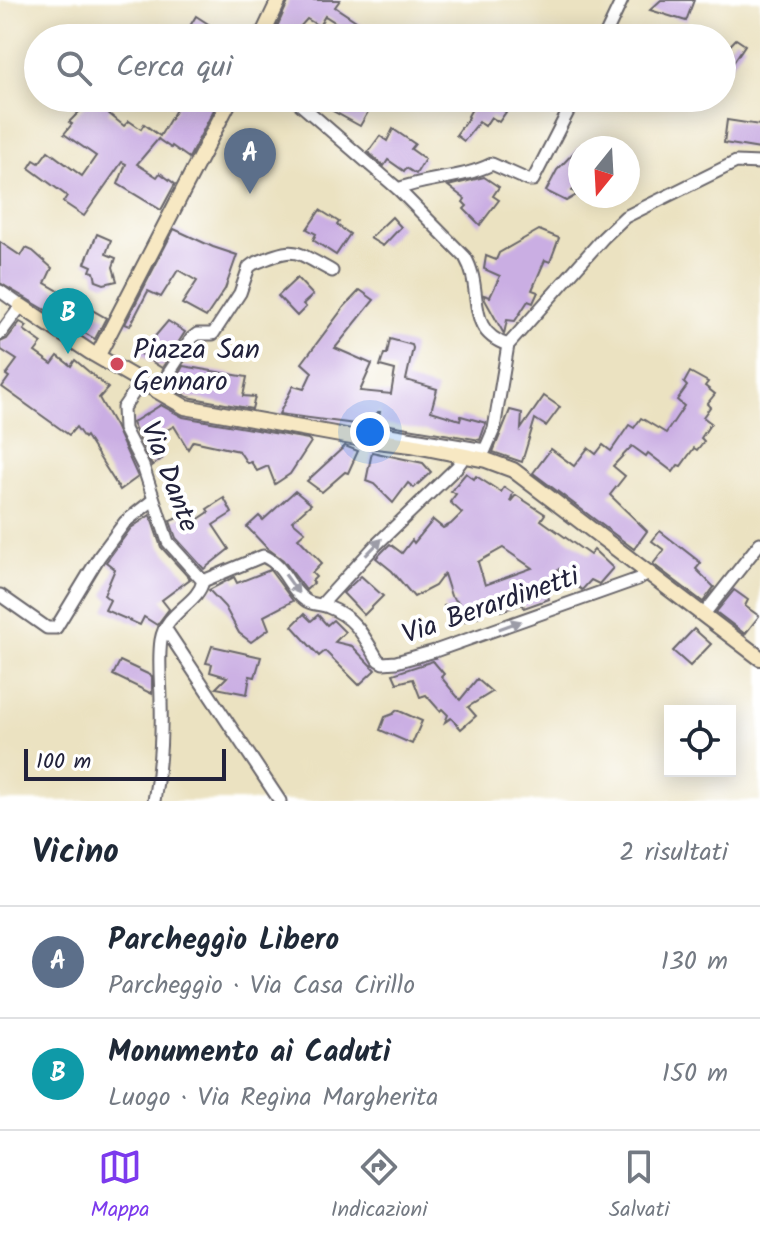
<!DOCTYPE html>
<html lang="it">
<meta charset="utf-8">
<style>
:root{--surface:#fff;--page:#f6f6f7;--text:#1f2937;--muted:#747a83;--line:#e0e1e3;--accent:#7c3aed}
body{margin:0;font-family:Kalam,sans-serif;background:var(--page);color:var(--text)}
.controls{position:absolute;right:24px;bottom:24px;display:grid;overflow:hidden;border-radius:0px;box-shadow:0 4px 20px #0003}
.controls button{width:72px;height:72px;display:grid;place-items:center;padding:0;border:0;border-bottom:2px solid var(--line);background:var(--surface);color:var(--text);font:40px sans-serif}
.compass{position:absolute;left:568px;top:136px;width:72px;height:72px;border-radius:50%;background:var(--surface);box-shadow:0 4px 20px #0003;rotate:198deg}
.scale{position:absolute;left:24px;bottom:20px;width:202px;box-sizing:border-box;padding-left:8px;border:4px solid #22223b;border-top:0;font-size:22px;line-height:28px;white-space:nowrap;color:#22223b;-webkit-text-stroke:6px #fff;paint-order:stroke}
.you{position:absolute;left:370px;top:432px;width:28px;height:28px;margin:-20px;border:6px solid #fff;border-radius:50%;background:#1a73e8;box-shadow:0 0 0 12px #1a73e833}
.badge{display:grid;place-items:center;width:52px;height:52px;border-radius:50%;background:var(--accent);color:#fff;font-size:26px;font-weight:700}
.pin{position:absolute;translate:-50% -66px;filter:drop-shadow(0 2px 4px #0008)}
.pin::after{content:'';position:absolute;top:42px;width:28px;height:24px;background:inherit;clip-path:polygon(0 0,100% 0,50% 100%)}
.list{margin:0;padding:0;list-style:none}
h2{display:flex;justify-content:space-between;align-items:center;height:104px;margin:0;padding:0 32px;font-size:34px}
h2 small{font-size:26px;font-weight:400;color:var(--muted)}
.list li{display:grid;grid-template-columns:52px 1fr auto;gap:24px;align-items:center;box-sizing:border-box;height:112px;padding:0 32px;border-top:2px solid var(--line)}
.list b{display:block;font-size:30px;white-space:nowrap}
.list p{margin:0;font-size:26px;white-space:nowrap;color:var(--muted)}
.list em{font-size:26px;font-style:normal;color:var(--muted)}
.icon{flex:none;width:44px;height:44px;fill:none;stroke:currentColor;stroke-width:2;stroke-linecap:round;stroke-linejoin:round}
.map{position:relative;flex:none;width:760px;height:801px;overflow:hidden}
.search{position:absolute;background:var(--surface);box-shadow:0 4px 20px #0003;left:24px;right:24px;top:24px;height:88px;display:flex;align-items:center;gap:20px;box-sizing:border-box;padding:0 28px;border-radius:44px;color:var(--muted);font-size:30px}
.sheet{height:328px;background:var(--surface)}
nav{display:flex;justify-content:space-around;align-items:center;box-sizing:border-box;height:112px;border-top:2px solid var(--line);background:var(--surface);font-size:22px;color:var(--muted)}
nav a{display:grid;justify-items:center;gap:4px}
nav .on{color:var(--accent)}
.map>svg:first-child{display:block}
.building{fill:#caaee3;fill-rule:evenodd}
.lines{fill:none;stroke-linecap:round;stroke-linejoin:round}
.street-casing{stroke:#68656a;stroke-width:15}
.secondary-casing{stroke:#68656a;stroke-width:18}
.street{stroke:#fff;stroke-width:11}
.secondary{stroke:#f7e8c3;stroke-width:14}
.oneway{fill:#9c9ca7}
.poi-dot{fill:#d1495b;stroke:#fff;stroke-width:3}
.labels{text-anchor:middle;stroke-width:8;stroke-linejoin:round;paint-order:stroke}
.poi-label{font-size:28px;fill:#22223b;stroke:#fff;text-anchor:start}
.street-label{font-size:28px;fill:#22223b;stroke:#fff}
</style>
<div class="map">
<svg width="760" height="801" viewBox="0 0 760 801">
<rect width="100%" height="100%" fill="#fff"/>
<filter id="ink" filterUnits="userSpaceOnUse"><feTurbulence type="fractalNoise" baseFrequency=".0125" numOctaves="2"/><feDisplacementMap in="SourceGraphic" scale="16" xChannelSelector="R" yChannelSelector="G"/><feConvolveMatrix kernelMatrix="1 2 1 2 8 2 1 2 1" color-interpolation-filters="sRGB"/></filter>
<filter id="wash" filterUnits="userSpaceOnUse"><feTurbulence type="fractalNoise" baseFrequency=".006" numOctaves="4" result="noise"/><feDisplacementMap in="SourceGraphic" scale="32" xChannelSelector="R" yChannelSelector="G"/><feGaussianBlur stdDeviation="1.8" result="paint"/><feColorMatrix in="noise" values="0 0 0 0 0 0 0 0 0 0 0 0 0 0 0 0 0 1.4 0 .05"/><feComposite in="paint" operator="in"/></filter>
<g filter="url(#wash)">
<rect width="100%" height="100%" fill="#ebe2c1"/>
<g id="blocks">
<!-- building -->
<g class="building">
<polygon points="289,0 340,0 335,7 382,38 360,38 325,16 319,26 307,19 290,38 272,38"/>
<polygon points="661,0 694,0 686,21 650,10"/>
<polygon points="196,16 230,38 197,38 187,31"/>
<polygon points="736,39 745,45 729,69 722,64 722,54"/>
<polygon points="93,98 115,98 108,113 124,126 129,121 141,129 144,124 160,136 177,108 158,98 220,98 189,158 172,146 171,148 158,139 159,138 137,164 157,177 160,173 175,184 161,210 118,184 126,164 122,162 84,216 63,202 67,196 29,168 34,160 39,163 48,151 82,176 96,156 64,134 72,124 69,122"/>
<polygon points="339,98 376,98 360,126 333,111"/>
<polygon points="478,98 483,98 506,112 499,122 491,117 485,126 479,122 464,141 456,135 469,117 468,116"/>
<polygon points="727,120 760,125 760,149 724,143"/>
<polygon points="393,129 415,144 411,149 425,159 416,174 406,168 404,171 388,160 384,166 368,152 380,136 387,141"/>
<polygon points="580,146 580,182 572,191 578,194 566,201 546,191 557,170"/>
<polygon points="484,177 499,187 493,196 499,200 480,225 464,209 467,206 463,202 465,199 448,186"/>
<polygon points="320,210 339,222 337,225 350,234 336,255 313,240 316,234 307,229"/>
<polygon points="392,217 401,227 383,246 370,238"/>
<polygon points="174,229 213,247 237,255 225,289 206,317 182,304 197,281 178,270 161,297 148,291 130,326 125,324"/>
<polygon points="539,230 559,238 550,262 545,260 532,290 538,292 533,303 528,301 515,321 507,320 504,334 485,300 484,295 490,297 500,276 484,269 486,256 496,260 499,253"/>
<polygon points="97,234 111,240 106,254 116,258 113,267 117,281 104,284 96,281 94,272 90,271 92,266 85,263"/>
<polygon points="0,242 21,256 26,248 33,251 52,268 45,283 106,318 95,339 0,283"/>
<polygon points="297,278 313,295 303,304 306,307 297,316 278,296"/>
<polygon points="360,290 374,300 335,348 372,364 360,391 391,394 395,370 380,366 384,354 387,354 390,339 412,345 413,348 406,380 437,389 431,411 460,420 461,416 486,423 480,440 378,423 380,412 378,412 372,423 355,424 279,414 293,386 304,389 312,372 302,363 344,307"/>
<polygon points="168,321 185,332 162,368 140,354"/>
<polygon points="20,322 27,326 24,330 42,343 35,352 52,364 58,356 71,366 75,360 108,388 99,398 115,426 138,477 120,490 86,436 84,438 76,427 69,435 2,387 9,377 6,375 17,360 0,349 0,342 7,339"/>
<polygon points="183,366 247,377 243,396 255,397 252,409 188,397 171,388"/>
<polygon points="690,372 708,382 705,386 715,394 707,404 710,407 703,417 711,423 701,438 704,441 697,450 694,448 681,466 678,465 673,472 648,453 646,456 632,446 613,466 625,476 610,495 647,531 634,549 533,473 551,449 574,466 588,448 596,454 603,445 611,451 629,425 634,428 641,418 666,433 684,406 677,400 687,386 684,383"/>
<polygon points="544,396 560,407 546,426 535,419 522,462 493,452 510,410 522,413 521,429"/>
<polygon points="161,405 183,417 308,439 311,442 290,474 275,484 268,466 257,471 251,462 247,463 239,451 193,441 188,449 174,426 160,434 155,430 157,435 152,438 163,458 152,466 132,423"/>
<polygon points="345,446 358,451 348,473 345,472 322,492 307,481"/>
<polygon points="372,452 423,463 431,472 414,488 408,483 393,503 374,484 366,481"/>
<path d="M466,473L474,479L476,476L501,492L504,487L513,493L510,502L516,495L545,514L541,520L590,555L594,550L613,568L599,584L591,580L582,590L574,584L576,581L559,569L546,588L549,599L524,608L523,604L501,611L498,601L477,607L480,616L451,626L444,606L458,602L451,596L444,574L435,586L414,597L392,571L376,558L390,544L402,553L412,540L414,543L433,520L443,528L451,524L462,513L450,502L456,494L451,491ZM503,548L532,568L485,585L478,562Z"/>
<polygon points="295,491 311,504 292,521 305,532 298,538 322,563 312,573 316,577 312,581 314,583 306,590 283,560 267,548 247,527 259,516 263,520"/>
<polygon points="224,498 232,513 213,525 229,549 204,569 176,538 170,521 183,516 188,526 209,512 207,509"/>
<polygon points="150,515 161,547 190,579 162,600 169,609 157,625 144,617 140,625 105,610 110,600 104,595 115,569 106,562 131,528"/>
<polygon points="660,531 701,563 696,569 714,587 703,602 653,564 664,550 652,541"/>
<polygon points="270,570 293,601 264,616 269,629 251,642 239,633 225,607 209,590 234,577 237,583"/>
<polygon points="361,576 383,596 364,615 343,593"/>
<polygon points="734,590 748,600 745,606 759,616 745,634 716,612"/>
<polygon points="304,614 311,621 318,615 327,625 333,620 345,632 335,642 352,646 375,670 359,685 325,651 319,656 292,626"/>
<polygon points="694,629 711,644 690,666 673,651"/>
<polygon points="212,646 261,657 255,677 250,676 247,694 216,688 227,677 210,672 212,664 206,663"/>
<polygon points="120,661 152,676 152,694 113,675"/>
<polygon points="433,661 444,674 441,677 460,700 477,679 492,692 468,707 476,716 461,729 451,718 445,722 448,715 442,709 440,711 426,695 420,697 413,679 397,683 393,674"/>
<polygon points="397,710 422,721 412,744 380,730 385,717 393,714"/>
</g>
</g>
</g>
<g filter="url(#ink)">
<use href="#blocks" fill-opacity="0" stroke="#68656a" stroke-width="2"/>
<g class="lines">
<!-- street casing -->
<g class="street-casing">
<g id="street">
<polyline points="604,38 622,0"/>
<path d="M293,98L398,189L465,257C485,290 463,330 508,345"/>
<path d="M398,189C429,177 462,179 492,164L528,180H533L575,98"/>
<polyline points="0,291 21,306 0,334"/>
<polyline points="141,382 123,408 124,429 143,466 168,542 203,581"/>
<path d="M157,391L192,338L197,334H213L240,293L249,267L253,264C297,246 291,249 332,271"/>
<polyline points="368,440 378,432 485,450 494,429 508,345 603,238 625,217 736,162 760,163"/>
<path d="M203,581L263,556C286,566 287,587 305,600C311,605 321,604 328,607C355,617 364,636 378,660L383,663L396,662L435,651L638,579L649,572"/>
<polyline points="0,595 47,628 56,628 99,557 125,522 153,500"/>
<polyline points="322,604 376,545 457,467 465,456"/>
<polyline points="704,614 760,543"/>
<polyline points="165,628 280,801"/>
<path d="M154,801C160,768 162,735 161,702C161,682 158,660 161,640C166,611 198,604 203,581"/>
</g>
</g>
<!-- secondary casing -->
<g class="secondary-casing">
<g id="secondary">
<polyline points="261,38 279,0"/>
<polyline points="21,306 90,352 185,407 368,440 411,445 486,460 513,470 760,658"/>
<polyline points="98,355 231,98"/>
</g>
</g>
<!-- street -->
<use href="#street" class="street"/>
<!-- secondary -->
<use href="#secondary" class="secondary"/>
</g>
<!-- one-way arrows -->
<defs><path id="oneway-solid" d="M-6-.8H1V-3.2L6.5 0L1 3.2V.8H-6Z" transform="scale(2)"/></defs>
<g class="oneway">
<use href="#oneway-solid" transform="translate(374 547) rotate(-46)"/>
<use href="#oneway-solid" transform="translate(292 584) rotate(54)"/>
<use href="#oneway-solid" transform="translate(510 625) rotate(-20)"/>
</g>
</g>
<!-- markers -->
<circle class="poi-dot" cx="117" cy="364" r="8"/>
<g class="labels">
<!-- poi labels -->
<g class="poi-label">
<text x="133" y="358">Piazza San<tspan x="133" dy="32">Gennaro</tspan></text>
</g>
<!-- street labels -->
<g class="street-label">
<text transform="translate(171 476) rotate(69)" y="10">Via Dante</text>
<text transform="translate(490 604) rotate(-19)" y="10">Via Berardinetti</text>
</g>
</g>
</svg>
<div class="controls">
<button><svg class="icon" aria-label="locate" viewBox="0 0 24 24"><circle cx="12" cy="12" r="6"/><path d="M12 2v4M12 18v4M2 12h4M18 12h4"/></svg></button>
</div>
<svg class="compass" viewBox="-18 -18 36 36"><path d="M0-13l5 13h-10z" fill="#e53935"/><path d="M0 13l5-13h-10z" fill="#747a83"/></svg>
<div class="scale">100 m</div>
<div class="you"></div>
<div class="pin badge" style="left:250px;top:194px;background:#5c6f8a">A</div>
<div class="pin badge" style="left:68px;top:354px;background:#0f9aa8">B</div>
<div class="search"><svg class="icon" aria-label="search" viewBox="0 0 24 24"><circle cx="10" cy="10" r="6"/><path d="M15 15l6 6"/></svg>Cerca qui</div>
</div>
<section class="sheet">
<h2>Vicino<small>2 risultati</small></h2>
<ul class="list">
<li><span class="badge" style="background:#5c6f8a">A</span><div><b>Parcheggio Libero</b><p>Parcheggio · Via Casa Cirillo</p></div><em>130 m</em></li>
<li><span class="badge" style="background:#0f9aa8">B</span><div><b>Monumento ai Caduti</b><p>Luogo · Via Regina Margherita</p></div><em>150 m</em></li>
</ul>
</section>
<nav>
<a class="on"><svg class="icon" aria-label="map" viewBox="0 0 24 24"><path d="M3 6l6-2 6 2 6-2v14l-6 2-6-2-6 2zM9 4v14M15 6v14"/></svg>Mappa</a>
<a><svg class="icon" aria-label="directions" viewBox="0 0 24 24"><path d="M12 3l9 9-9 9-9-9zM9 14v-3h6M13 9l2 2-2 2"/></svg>Indicazioni</a>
<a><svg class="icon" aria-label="saved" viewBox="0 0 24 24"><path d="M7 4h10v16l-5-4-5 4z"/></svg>Salvati</a>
</nav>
